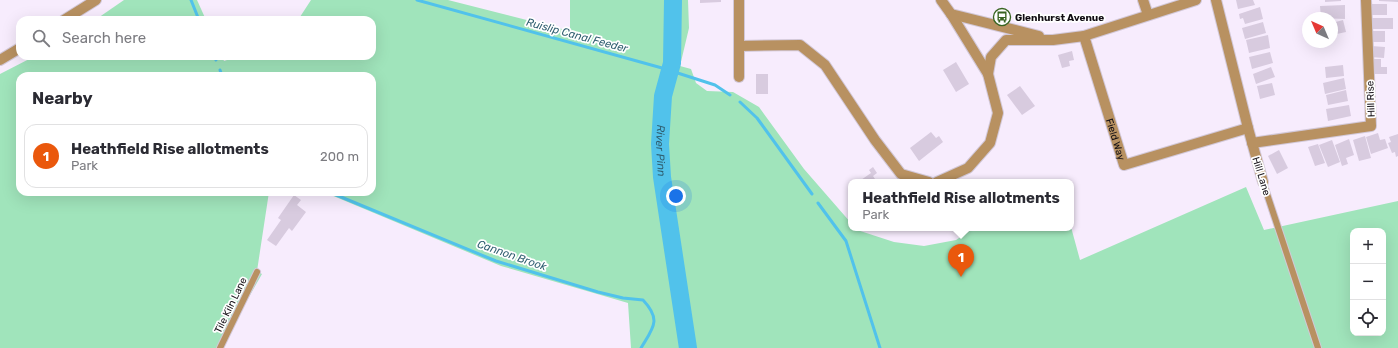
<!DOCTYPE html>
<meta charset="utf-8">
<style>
:root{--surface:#fff;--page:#f2f2f3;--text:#2b2b33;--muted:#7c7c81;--line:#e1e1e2;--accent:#ea580c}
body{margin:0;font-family:Rubik,sans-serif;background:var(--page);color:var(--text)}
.controls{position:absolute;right:12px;bottom:12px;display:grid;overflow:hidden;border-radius:8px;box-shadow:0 4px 16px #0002}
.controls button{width:36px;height:36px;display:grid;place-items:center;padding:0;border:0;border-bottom:1px solid var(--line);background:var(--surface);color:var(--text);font:20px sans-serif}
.compass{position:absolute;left:1302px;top:12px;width:36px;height:36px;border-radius:50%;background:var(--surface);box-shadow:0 4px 16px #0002;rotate:316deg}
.you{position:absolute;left:676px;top:196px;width:14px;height:14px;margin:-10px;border:3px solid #fff;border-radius:50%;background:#1a73e8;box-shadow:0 0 0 6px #1a73e833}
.badge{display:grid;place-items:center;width:26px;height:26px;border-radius:50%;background:var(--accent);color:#fff;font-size:13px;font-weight:700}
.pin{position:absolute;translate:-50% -33px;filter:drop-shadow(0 1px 2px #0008)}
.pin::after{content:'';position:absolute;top:21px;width:14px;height:12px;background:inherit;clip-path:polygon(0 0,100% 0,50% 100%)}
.popup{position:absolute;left:848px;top:179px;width:226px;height:52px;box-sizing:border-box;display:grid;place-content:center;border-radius:8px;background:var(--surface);filter:drop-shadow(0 1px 3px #0005);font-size:13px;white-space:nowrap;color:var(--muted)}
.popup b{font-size:15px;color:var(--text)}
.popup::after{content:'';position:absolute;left:50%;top:100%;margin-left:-8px;border:8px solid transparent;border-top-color:var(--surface)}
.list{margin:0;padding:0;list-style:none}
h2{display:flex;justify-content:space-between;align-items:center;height:52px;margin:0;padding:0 16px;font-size:17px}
h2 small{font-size:13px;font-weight:400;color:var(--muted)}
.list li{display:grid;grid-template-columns:26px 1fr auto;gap:12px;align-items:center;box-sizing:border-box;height:64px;margin:0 8px 8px;padding:0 8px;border:1px solid var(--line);border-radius:12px}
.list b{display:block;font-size:15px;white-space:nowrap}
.list p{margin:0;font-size:13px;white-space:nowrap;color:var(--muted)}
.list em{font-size:13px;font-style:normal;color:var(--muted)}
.icon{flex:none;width:22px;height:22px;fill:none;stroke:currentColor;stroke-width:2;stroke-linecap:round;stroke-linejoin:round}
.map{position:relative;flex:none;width:1398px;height:348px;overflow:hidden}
.search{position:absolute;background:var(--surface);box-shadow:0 4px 16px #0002;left:16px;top:16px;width:360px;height:44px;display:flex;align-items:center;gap:10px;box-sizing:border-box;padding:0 14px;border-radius:12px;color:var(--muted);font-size:15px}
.panel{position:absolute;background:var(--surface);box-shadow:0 4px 16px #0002;left:16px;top:72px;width:360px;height:124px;border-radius:12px}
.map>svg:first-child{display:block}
.green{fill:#a0e4bb;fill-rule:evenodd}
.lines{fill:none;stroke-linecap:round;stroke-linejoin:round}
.stream{stroke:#51c2eb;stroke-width:3}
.river{stroke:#51c2eb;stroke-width:18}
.building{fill:#d8cbdf}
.service-casing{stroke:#d2c8d8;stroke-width:8}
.minor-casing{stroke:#d2c8d8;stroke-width:12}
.service{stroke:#b89161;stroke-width:6}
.minor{stroke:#b89161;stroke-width:10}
.labels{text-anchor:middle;stroke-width:3.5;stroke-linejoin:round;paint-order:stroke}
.poi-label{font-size:10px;font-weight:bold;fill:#110d13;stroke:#fff;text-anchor:start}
.street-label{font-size:10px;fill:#110d13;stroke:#fff}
.water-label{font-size:11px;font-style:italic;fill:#2f5e70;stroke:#fff}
</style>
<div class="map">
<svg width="1398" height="348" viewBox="0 0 1398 348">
<rect width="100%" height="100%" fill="#f7ecfd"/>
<!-- green -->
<g class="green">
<polygon points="124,0 197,0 206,20 95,20"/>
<path d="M311,0H448L570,31V0H688L689,28L680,66L691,69L696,83L707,91L733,92L759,107L804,169L851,223V228L894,242L924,246L956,240L974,228L1071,227L1080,260L1246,187L1264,230L1398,201V348H631L628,303L501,266L331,195L318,192H372V76H20V192H269L257,271L262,274L220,348H0V74L35,56H222L224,61L239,56H372V20H298ZM1353,231H1383V333H1353Z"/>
</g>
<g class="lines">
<!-- stream -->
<g class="stream">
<polyline points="191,0 199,20"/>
<polyline points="417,0 662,68 715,85 730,95"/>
<polyline points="214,56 216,60"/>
<polyline points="220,70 222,76"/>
<polyline points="740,102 757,118 812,194"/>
<path d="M329,192L496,261L598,292L623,298L643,300C662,320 653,328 641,348"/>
<polyline points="818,203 846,241 880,348"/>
</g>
<!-- river -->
<path class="river" id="s1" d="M673,0L672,63L663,96L660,144L662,177L688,348"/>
</g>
<!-- building -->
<g class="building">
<polygon points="700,0 721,0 721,2 700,3"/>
<polygon points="1236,0 1253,0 1255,5 1238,9"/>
<polygon points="1325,0 1341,0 1341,1 1325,2"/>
<polygon points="1379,0 1398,0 1398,2 1379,1"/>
<polygon points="1372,4 1387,4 1387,15 1371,15"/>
<polygon points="1345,5 1345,19 1321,18 1320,6"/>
<polygon points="1260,7 1263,19 1245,24 1243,18 1240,19 1239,14"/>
<rect x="1370" y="18" width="23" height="11"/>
<polygon points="1343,20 1346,32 1332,35 1332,23"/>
<polygon points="1263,22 1266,33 1245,39 1242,28"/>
<rect x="1370" y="31" width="15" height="11"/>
<polygon points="1268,35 1270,48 1249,53 1246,40"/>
<polygon points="1371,46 1385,47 1384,58 1370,57"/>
<polygon points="1072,51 1074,60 1069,61 1070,66 1062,68 1058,55"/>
<polygon points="1270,52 1273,63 1252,69 1249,57"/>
<polygon points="1370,59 1381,59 1381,67 1387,67 1387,74 1371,74"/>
<polygon points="956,62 969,84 956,92 943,70"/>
<polygon points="1343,65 1344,76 1326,78 1325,67"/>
<polygon points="1271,67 1275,77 1256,84 1253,74"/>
<rect x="756" y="74" width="12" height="20"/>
<polygon points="1344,78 1346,89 1325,94 1323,83"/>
<polygon points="1272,83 1275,95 1260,99 1257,86"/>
<polygon points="1020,86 1035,106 1022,115 1007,95"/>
<polygon points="1346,90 1348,101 1328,105 1326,95"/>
<polygon points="1349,105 1351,116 1328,121 1326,109"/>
<polygon points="931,132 936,138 939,136 943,142 919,161 910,148"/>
<polygon points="1378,133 1380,140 1385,139 1388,148 1371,154 1366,137"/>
<polygon points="1398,134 1398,156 1396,157 1395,152 1392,153 1388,143 1391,142 1389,137"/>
<polygon points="1365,136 1371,158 1359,161 1353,140"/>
<polygon points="1349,139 1354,155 1346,158 1348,164 1342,166 1335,145"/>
<polygon points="1332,140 1340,162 1328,167 1319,145"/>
<polygon points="1318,144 1325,163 1315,166 1308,147"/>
<polygon points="1279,150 1288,168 1277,174 1268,156"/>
<polygon points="873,167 877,173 873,176 877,182 858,182 871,173 869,170"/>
<polygon points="294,195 301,200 297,205 306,212 292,231 289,228 276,246 267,240 281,220 278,218"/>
</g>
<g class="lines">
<!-- service casing -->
<g class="service-casing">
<g id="service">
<polyline points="1263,182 1318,348"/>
<polyline points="220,348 257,272"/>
</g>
</g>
<!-- minor casing -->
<g class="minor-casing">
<g id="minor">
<polyline points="941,0 951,14 1039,36"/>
<polyline points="1143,0 1148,15"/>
<polyline points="1216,0 1248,128 1263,182"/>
<polyline points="64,20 96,0"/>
<path id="s2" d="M1084,36L1124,165L1248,128"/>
<polyline points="739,46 800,45 825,65 875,140 901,174 929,182"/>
<polyline points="0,60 20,48"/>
<polyline points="988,74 991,57 1006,40 1053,40 1084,36 1196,0"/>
<polyline points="739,77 739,0"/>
<polyline points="1252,143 1371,126 1366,0"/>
<polyline points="937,182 968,168 990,143 998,113 988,74 951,14"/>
</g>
</g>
<!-- service -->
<use href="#service" class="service"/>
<!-- minor -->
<use href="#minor" class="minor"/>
</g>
<!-- icons -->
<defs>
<g id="bus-ring" transform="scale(0.9)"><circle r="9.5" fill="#fff" stroke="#386421" stroke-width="1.5"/><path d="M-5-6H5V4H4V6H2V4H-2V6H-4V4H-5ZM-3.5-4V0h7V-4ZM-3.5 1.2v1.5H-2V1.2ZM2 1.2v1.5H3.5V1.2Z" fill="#386421"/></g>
</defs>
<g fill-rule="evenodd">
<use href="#bus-ring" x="1002" y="17"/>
</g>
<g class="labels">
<!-- poi labels -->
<g class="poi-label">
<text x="1015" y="21">Glenhurst Avenue</text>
</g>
<!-- street labels -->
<g class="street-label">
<text transform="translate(1370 99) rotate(-92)" y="4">Hill Rise</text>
<text dy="4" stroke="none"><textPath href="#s2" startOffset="108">Field Way</textPath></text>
<text transform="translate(1262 176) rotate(73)" y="4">Hill Lane</text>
<text transform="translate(230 305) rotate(-64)" y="4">Tile Kiln Lane</text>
</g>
<!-- water labels -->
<g class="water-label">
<text transform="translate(577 35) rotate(15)" y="4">Ruislip Canal Feeder</text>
<text dy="4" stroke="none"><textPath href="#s1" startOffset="152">River Pinn</textPath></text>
<text transform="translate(512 255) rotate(19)" y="4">Cannon Brook</text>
</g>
</g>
</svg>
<div class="controls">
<button>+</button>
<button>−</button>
<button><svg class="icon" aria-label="locate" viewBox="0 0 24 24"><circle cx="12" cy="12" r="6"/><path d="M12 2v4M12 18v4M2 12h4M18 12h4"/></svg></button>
</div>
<svg class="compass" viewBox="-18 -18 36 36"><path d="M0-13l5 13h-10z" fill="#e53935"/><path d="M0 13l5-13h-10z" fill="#7c7c81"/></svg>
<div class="you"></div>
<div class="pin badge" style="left:961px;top:277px">1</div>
<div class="popup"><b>Heathfield Rise allotments</b>Park</div>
<div class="search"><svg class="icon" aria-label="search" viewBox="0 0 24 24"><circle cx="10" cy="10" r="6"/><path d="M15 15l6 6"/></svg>Search here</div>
<section class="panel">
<h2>Nearby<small></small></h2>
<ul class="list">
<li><span class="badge">1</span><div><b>Heathfield Rise allotments</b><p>Park</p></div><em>200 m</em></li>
</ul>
</section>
</div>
